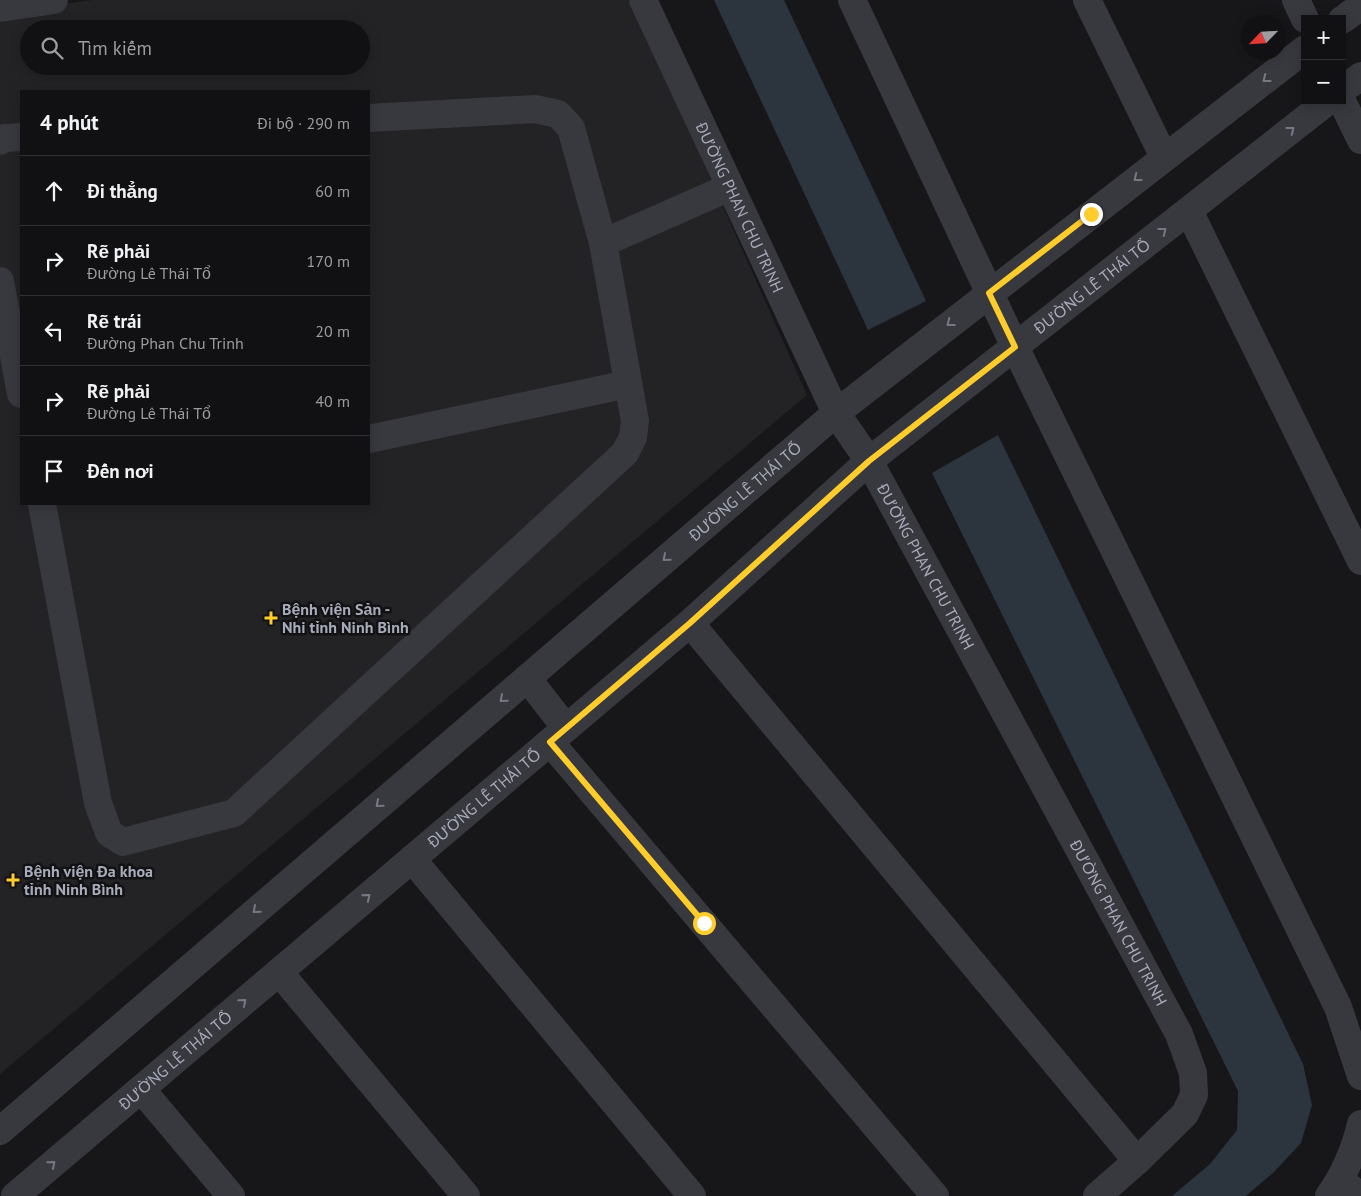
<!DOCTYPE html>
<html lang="vi">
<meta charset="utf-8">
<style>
:root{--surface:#111113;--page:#1e1f21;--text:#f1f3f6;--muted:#9c9da0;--line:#303133}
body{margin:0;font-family:"PT Sans",sans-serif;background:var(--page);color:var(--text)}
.controls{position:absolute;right:15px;top:15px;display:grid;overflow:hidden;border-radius:0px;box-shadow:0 2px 12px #0003}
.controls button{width:45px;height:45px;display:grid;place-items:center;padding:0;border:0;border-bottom:1px solid var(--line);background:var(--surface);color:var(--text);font:25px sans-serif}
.compass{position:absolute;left:1241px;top:15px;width:45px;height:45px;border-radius:50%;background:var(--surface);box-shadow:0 2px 12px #0003;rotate:245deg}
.stop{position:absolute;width:15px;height:15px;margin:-11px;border:4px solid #fecd2b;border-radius:50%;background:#fff}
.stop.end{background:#fecd2b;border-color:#fff;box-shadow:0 1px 5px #0008}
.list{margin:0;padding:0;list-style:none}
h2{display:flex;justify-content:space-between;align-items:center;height:65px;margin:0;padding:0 20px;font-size:21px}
h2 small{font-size:16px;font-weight:400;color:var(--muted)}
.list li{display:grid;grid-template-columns:32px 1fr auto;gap:15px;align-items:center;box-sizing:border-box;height:70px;padding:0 20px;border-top:1px solid var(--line)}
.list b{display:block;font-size:19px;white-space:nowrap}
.list p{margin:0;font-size:16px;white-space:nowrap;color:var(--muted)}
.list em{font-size:16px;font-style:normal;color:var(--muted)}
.icon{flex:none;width:28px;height:28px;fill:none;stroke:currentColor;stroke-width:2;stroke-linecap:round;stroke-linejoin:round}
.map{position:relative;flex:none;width:1361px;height:1196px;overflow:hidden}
.search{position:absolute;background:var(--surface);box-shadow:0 2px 12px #0003;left:20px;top:20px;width:350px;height:55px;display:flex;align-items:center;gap:12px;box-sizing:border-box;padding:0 18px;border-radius:28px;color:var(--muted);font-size:19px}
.panel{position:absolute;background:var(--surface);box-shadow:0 2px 12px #0003;left:20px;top:90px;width:350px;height:415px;border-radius:0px}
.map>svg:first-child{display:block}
.built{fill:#232326;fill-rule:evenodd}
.water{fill:#2c343e}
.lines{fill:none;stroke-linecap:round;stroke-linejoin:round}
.minor{stroke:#38383f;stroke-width:28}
.oneway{stroke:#767883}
.route{stroke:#fecd2b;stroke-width:6}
.poi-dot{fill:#fecd2b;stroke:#121214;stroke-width:2}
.labels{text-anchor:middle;stroke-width:5;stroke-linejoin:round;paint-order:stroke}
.street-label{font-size:16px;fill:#a8acba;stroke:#121214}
.poi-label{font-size:16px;font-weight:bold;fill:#a8acba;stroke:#121214;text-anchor:start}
</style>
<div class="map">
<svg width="1361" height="1196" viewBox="0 0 1361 1196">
<rect width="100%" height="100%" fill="#171719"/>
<!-- built -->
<path class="built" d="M92,0H631L807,395L0,1074V13ZM29,29H361V66H29ZM21,91H369V504H21Z"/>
<!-- water -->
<g class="water">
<polygon points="714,0 784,0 926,301 868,330"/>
<polygon points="998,435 1303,1064 1312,1105 1301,1143 1274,1172 1246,1196 1172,1196 1210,1164 1237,1130 1238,1091 932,473"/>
</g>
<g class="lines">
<!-- minor -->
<g class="minor">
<path id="s1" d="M643,0L836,413L869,461L1179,1034L1193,1073L1194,1095L1185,1114L1137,1161L1097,1196"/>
<polyline points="852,0 1015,347 1338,1007 1361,1076"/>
<polyline points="1087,0 1164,157"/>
<polyline points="1296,0 1305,19"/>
<polyline points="0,8 54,0"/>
<polyline points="1342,20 1361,6"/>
<polyline points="1342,90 1361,76"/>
<polyline points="1342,101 1361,140"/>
<polyline points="0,141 5,138 21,137"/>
<polyline points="1189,211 1361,561"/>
<polyline points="603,243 730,187"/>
<polyline points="0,281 21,394"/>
<polyline points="369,439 628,384"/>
<polyline points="42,504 98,803 109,833 123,842 234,813 625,453 633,437 635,421 603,243 571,128 558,114 535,109 369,118"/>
<polyline points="690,623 1137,1161"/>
<polyline points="527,678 566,728"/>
<polyline points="550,742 935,1196"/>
<polyline points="412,859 692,1196"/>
<polyline points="279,972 466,1196"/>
<polyline points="141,1089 231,1196"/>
<path id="s2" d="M0,1131L836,413L1305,49"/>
<polyline points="1340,1180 1360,1196"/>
<path id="s3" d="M15,1196L690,623L869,461L1328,101"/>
<path d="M1329,1196C1344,1175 1355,1149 1361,1124"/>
</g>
</g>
<!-- one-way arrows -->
<defs><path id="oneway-chevron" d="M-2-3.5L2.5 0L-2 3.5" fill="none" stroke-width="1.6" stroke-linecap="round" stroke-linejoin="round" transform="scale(1.25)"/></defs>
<g class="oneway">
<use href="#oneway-chevron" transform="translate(1266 79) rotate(142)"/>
<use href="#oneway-chevron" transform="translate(1291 130) rotate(-38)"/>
<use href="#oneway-chevron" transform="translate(1137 178) rotate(142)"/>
<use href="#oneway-chevron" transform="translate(1163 231) rotate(-38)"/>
<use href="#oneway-chevron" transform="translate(950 323) rotate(142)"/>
<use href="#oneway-chevron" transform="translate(666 558) rotate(139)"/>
<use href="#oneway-chevron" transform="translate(503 699) rotate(139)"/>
<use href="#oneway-chevron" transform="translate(379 804) rotate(139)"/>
<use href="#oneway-chevron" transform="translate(367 897) rotate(-40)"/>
<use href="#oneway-chevron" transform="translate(256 910) rotate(139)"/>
<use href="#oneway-chevron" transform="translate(243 1002) rotate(-40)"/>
<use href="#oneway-chevron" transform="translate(52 1164) rotate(-40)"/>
</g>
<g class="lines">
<!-- route -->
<polyline class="route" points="704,923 550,742 690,623 869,461 1015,347 989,293 1091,214"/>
</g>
<!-- markers -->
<g class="poi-dot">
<path d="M268.5 610.5h5v5h5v5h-5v5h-5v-5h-5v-5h5z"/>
<path d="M10.5 872.5h5v5h5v5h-5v5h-5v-5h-5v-5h5z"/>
</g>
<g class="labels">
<!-- street labels -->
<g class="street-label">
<text dy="6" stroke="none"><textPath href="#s1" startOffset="229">ĐƯỜNG PHAN CHU TRINH</textPath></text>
<text dy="6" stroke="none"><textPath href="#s3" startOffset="1410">ĐƯỜNG LÊ THÁI TỔ</textPath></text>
<text dy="6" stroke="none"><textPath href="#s2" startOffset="982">ĐƯỜNG LÊ THÁI TỔ</textPath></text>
<text dy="6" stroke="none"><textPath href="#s1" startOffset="634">ĐƯỜNG PHAN CHU TRINH</textPath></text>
<text dy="6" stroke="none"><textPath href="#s3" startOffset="615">ĐƯỜNG LÊ THÁI TỔ</textPath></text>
<text dy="6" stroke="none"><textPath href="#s1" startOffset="1039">ĐƯỜNG PHAN CHU TRINH</textPath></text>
<text dy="6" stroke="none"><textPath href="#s3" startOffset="210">ĐƯỜNG LÊ THÁI TỔ</textPath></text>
</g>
<!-- poi labels -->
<g class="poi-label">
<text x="282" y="615">Bệnh viện Sản -<tspan x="282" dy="18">Nhi tỉnh Ninh Bình</tspan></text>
<text x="24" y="877">Bệnh viện Đa khoa<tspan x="24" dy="18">tỉnh Ninh Bình</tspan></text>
</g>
</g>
</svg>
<div class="controls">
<button>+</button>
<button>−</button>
</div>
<svg class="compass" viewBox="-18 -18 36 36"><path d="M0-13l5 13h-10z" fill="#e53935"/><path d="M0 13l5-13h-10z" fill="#9c9da0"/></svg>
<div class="stop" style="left:704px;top:923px"></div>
<div class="stop end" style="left:1091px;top:214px"></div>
<div class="search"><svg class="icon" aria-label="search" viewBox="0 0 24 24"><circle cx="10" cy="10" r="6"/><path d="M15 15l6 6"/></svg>Tìm kiếm</div>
<section class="panel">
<h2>4 phút<small>Đi bộ · 290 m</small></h2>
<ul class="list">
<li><svg class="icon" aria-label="ahead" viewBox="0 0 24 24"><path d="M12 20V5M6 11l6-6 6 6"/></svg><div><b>Đi thẳng</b></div><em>60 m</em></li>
<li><svg class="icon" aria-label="right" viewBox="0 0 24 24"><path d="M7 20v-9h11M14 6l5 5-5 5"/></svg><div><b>Rẽ phải</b><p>Đường Lê Thái Tổ</p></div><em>170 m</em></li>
<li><svg class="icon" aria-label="left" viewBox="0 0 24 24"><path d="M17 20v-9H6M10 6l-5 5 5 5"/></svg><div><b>Rẽ trái</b><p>Đường Phan Chu Trinh</p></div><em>20 m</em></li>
<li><svg class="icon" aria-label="right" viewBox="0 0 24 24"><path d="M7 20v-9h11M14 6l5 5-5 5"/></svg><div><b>Rẽ phải</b><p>Đường Lê Thái Tổ</p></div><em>40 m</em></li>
<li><svg class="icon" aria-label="arrive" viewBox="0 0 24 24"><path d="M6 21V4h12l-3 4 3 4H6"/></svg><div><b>Đến nơi</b></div></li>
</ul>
</section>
</div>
